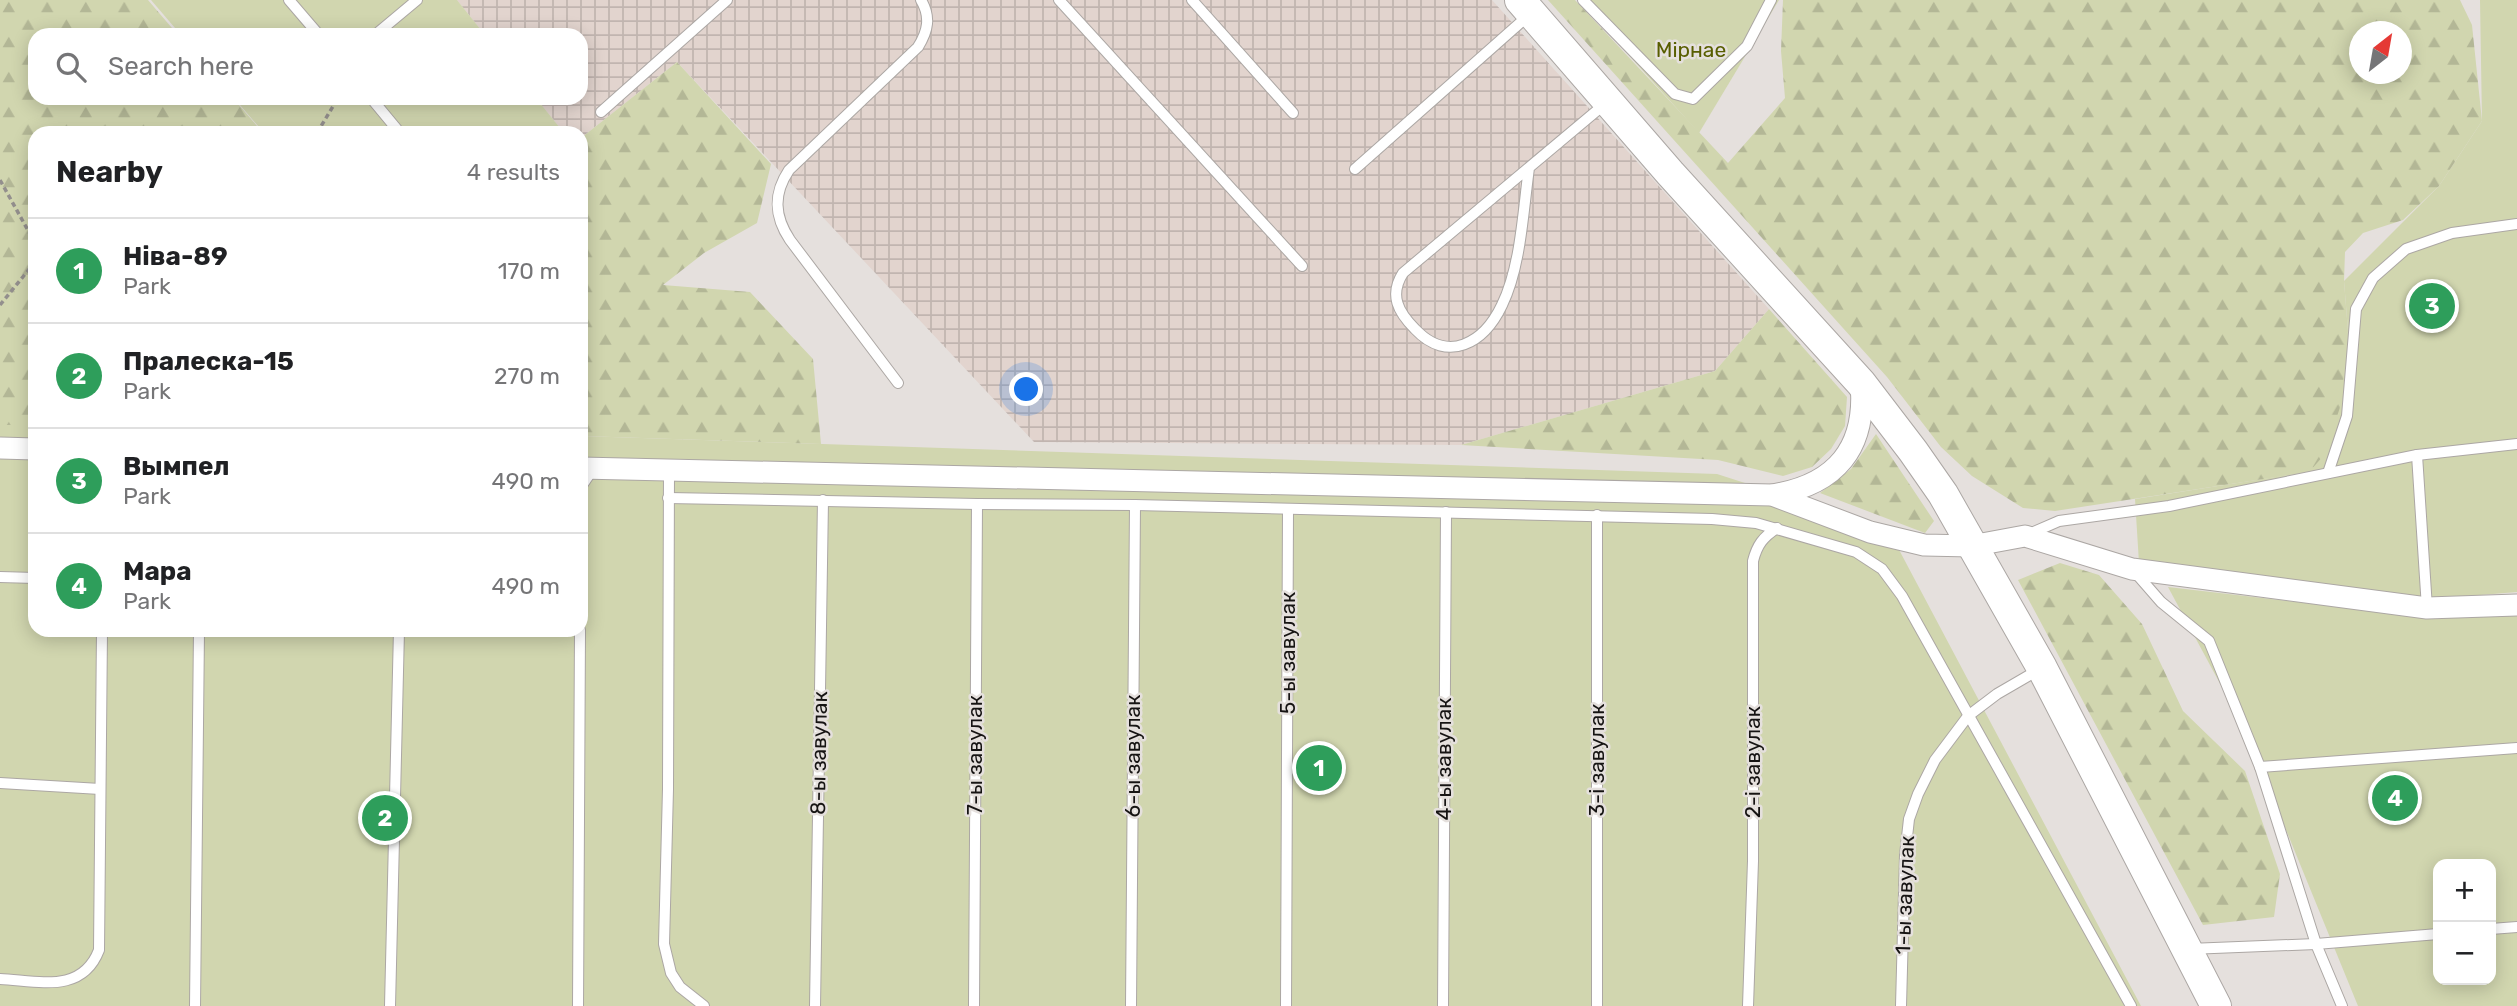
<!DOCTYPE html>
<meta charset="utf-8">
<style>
:root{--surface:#fff;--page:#f2f2f2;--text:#202124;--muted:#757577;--line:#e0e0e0;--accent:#066796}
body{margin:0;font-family:Rubik,sans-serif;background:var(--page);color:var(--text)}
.controls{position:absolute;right:21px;bottom:21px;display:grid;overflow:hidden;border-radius:14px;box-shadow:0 4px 18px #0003}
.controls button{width:63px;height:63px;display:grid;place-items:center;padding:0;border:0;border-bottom:2px solid var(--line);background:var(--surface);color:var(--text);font:35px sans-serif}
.compass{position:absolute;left:2349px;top:21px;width:63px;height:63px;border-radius:50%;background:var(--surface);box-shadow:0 4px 18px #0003;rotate:31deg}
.you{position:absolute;left:1027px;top:390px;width:24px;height:24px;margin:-18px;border:5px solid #fff;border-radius:50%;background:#1a73e8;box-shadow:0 0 0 10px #1a73e833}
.badge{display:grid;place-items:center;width:46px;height:46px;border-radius:50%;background:var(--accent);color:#fff;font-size:23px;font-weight:700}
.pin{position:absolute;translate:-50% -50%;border:4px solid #fff;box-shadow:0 2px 7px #0006}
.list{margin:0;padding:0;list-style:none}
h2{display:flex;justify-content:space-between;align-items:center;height:91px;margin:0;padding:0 28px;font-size:30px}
h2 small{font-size:23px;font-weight:400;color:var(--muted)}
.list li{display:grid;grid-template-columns:46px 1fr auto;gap:21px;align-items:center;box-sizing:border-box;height:105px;padding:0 28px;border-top:2px solid var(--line)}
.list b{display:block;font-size:26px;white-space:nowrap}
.list p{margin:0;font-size:23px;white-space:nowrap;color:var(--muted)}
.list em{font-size:23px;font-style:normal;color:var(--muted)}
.icon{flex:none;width:38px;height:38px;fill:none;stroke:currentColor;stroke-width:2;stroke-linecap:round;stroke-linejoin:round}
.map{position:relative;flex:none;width:2517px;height:1006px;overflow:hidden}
.search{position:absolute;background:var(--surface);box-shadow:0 4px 18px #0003;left:28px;top:28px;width:560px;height:77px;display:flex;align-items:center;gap:18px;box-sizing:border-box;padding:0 24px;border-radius:21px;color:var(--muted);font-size:26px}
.panel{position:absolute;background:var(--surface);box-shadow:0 4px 18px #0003;left:28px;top:126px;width:560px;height:511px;border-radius:21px}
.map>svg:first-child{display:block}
.industrial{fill:url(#industrial-grid)}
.green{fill:#d1d6af;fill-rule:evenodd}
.forest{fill:url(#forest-firs);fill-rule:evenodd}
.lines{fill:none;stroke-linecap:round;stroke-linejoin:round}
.lane-casing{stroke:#aca7a4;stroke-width:12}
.street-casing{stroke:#aca7a4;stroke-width:23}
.secondary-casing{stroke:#aca7a4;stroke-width:32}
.path{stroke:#938f8d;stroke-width:3.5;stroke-dasharray:5 3.5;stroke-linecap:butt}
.lane{stroke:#fff;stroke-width:10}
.street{stroke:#fff;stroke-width:21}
.secondary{stroke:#fff;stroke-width:30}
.labels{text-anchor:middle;stroke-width:5;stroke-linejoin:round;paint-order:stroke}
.park-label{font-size:21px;fill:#585e00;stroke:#e5e0dd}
.street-label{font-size:21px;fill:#161413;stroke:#e5e0dd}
</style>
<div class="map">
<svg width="2517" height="1006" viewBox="0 0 2517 1006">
<defs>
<pattern id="industrial-grid" width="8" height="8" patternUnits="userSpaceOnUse" patternTransform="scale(1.75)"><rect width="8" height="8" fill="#e2d4ce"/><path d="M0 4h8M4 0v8" fill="none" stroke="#c1b5b0"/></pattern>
<pattern id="forest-firs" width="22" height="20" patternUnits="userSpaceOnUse" patternTransform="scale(1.75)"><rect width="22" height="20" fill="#d1d6af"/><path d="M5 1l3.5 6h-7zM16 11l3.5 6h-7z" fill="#b3b796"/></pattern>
</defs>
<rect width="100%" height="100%" fill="#e5e0dd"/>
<!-- industrial -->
<polygon class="industrial" points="457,0 1492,0 1769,309 1715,371 1461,445 1034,442 677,62 581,138 581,133 564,133 536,98 581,98 581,35 485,35"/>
<!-- green -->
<g class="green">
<polygon points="151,0 457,0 485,35 181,35"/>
<polygon points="1579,0 1779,0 1699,133"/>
<polygon points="2480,0 2517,0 2517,592 2432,599 2139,563 2135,499 2308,472 2348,331 2344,281 2439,186 2482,121"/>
<polygon points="234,98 536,98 564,133 264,133"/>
<polygon points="0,425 35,425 35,630 581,630 581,436 1717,474 1888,529 2141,1006 0,1006"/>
<path d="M2168,587L2426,617L2517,614V1006H2358L2246,732ZM2438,864H2491V980H2438Z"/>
</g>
<!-- forest -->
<g class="forest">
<polygon points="0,0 148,0 178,35 35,35 35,98 233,98 263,133 35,133 35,425 0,425"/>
<path d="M1548,0H1575L1728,163L1785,98L1781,51L1783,0H2460L2472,25L2482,121L2439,186L2403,220L2363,233L2345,252L2344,281L2348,331L2341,404L2325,454L2309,472L2055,511L2023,508L1972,476L1941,447L1887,377ZM2360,32H2402V74H2360Z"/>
<polygon points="677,62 771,164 757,223 704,253 663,285 750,292 813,359 821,444 581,436 581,138"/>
<polygon points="1769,309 1847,397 1845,426 1831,449 1812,467 1783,476 1718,460 1461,445 1715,371"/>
<polygon points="1876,434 1934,521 1925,533 1820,493 1851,469"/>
<polygon points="2060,563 2099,575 2142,624 2183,711 2245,771 2280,874 2274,917 2203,925 2018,580"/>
</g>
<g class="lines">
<!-- lane casing -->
<g class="lane-casing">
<g id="lane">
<polyline points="289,0 319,35"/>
<polyline points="1059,0 1302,266"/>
<polyline points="1192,0 1293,113"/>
<polyline points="1583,0 1675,94 1693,99 1747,46 1771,0"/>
<polyline points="375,35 417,0"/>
<polyline points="371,98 400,133"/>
<polyline points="601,112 727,0"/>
<path d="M1529,168C1523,211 1521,266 1502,305C1484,343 1448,364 1415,329C1398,312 1389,295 1403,273L1606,103"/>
<polyline points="1355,169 1529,15"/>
<path d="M898,383L790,240C774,216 773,194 789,170L918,47C928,31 931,17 921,0"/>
<polyline points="2417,455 2427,608"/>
<polyline points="669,470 668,789 664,944 671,973 680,987 704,1006"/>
<polyline points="2328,473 2347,416 2356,309 2373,278 2406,249 2452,233 2517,224"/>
<polyline points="581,487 593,469"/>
<polyline points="668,498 977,504 1135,505 1712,519 1756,523 1856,552 1882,569 1902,596 2131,1006"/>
<polyline points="2027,535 2059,521 2169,506 2417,455 2517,444"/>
<polyline points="2134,571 2161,602 2209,641 2260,767 2316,944 2342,1006"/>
<polyline points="0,577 35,578"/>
<polyline points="2260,767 2517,748"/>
<polyline points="0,783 100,789"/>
<polyline points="2491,929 2517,927"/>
<polyline points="2189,949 2316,944 2438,934"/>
<path d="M0,979C39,981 82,994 99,950L102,630"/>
<polyline points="195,1006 199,630"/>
<polyline points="390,1006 399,630"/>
<polyline points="578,1006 580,630"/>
<polyline points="815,1006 823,500"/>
<polyline points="974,1006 977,504"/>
<polyline points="1131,1006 1135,505"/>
<polyline points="1286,1006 1288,509"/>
<polyline points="1443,1006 1446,512"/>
<polyline points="1597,1006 1597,515"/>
<path d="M1748,1006L1753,861V561C1757,545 1763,537 1777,528"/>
<polyline points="1901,1006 1905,855 1909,819 1918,794 1935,760 1968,716 1997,694 2040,669"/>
</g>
</g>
<!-- street casing -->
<g class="street-casing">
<g id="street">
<polyline points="0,448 35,449"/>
<polyline points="581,468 1772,495 1870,532 1924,545 1971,546 2025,536 2132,569 2427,608 2517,605"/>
<path d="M1772,495C1836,485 1867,448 1861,383"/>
</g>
</g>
<!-- secondary casing -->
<g class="secondary-casing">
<polyline id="secondary" points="1520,0 1670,173 1861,383 1913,451 1943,494 2042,668 2216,1006"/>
</g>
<!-- path -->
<g class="path">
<polyline points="317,133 338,98"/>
<polyline points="0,180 35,243"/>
<polyline points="0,305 35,262"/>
</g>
<!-- lane -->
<use href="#lane" class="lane"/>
<!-- street -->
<use href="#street" class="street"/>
<!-- secondary -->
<use href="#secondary" class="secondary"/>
</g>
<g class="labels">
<!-- park labels -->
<g class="park-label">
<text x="1691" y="57">Мірнае</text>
</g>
<!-- street labels -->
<g class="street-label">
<text transform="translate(1288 653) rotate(-90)" y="7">5-ы завулак</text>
<text transform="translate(819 753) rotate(-89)" y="7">8-ы завулак</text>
<text transform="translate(975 755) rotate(-90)" y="7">7-ы завулак</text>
<text transform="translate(1133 756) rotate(-90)" y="7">6-ы завулак</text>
<text transform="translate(1444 759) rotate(-90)" y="7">4-ы завулак</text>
<text transform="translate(1597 760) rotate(-90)" y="7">3-і завулак</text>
<text transform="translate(1753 762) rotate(-90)" y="7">2-і завулак</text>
<text transform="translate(1905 895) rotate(-88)" y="7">1-ы завулак</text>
</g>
</g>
</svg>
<div class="controls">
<button>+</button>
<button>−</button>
</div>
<svg class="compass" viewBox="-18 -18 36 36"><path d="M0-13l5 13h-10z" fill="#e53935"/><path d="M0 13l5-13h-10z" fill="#757577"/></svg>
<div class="you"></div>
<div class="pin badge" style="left:1319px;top:768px;background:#2e9e5b">1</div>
<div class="pin badge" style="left:385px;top:818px;background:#2e9e5b">2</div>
<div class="pin badge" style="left:2432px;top:306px;background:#2e9e5b">3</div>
<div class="pin badge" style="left:2395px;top:798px;background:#2e9e5b">4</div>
<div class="search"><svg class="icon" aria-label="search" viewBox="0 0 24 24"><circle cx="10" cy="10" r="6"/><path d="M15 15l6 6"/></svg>Search here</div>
<section class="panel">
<h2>Nearby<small>4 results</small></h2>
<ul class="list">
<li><span class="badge" style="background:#2e9e5b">1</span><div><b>Ніва-89</b><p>Park</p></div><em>170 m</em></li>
<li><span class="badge" style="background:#2e9e5b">2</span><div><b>Пралеска-15</b><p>Park</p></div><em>270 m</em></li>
<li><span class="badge" style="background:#2e9e5b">3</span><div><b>Вымпел</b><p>Park</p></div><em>490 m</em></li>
<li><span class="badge" style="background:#2e9e5b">4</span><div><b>Мара</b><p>Park</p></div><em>490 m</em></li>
</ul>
</section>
</div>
